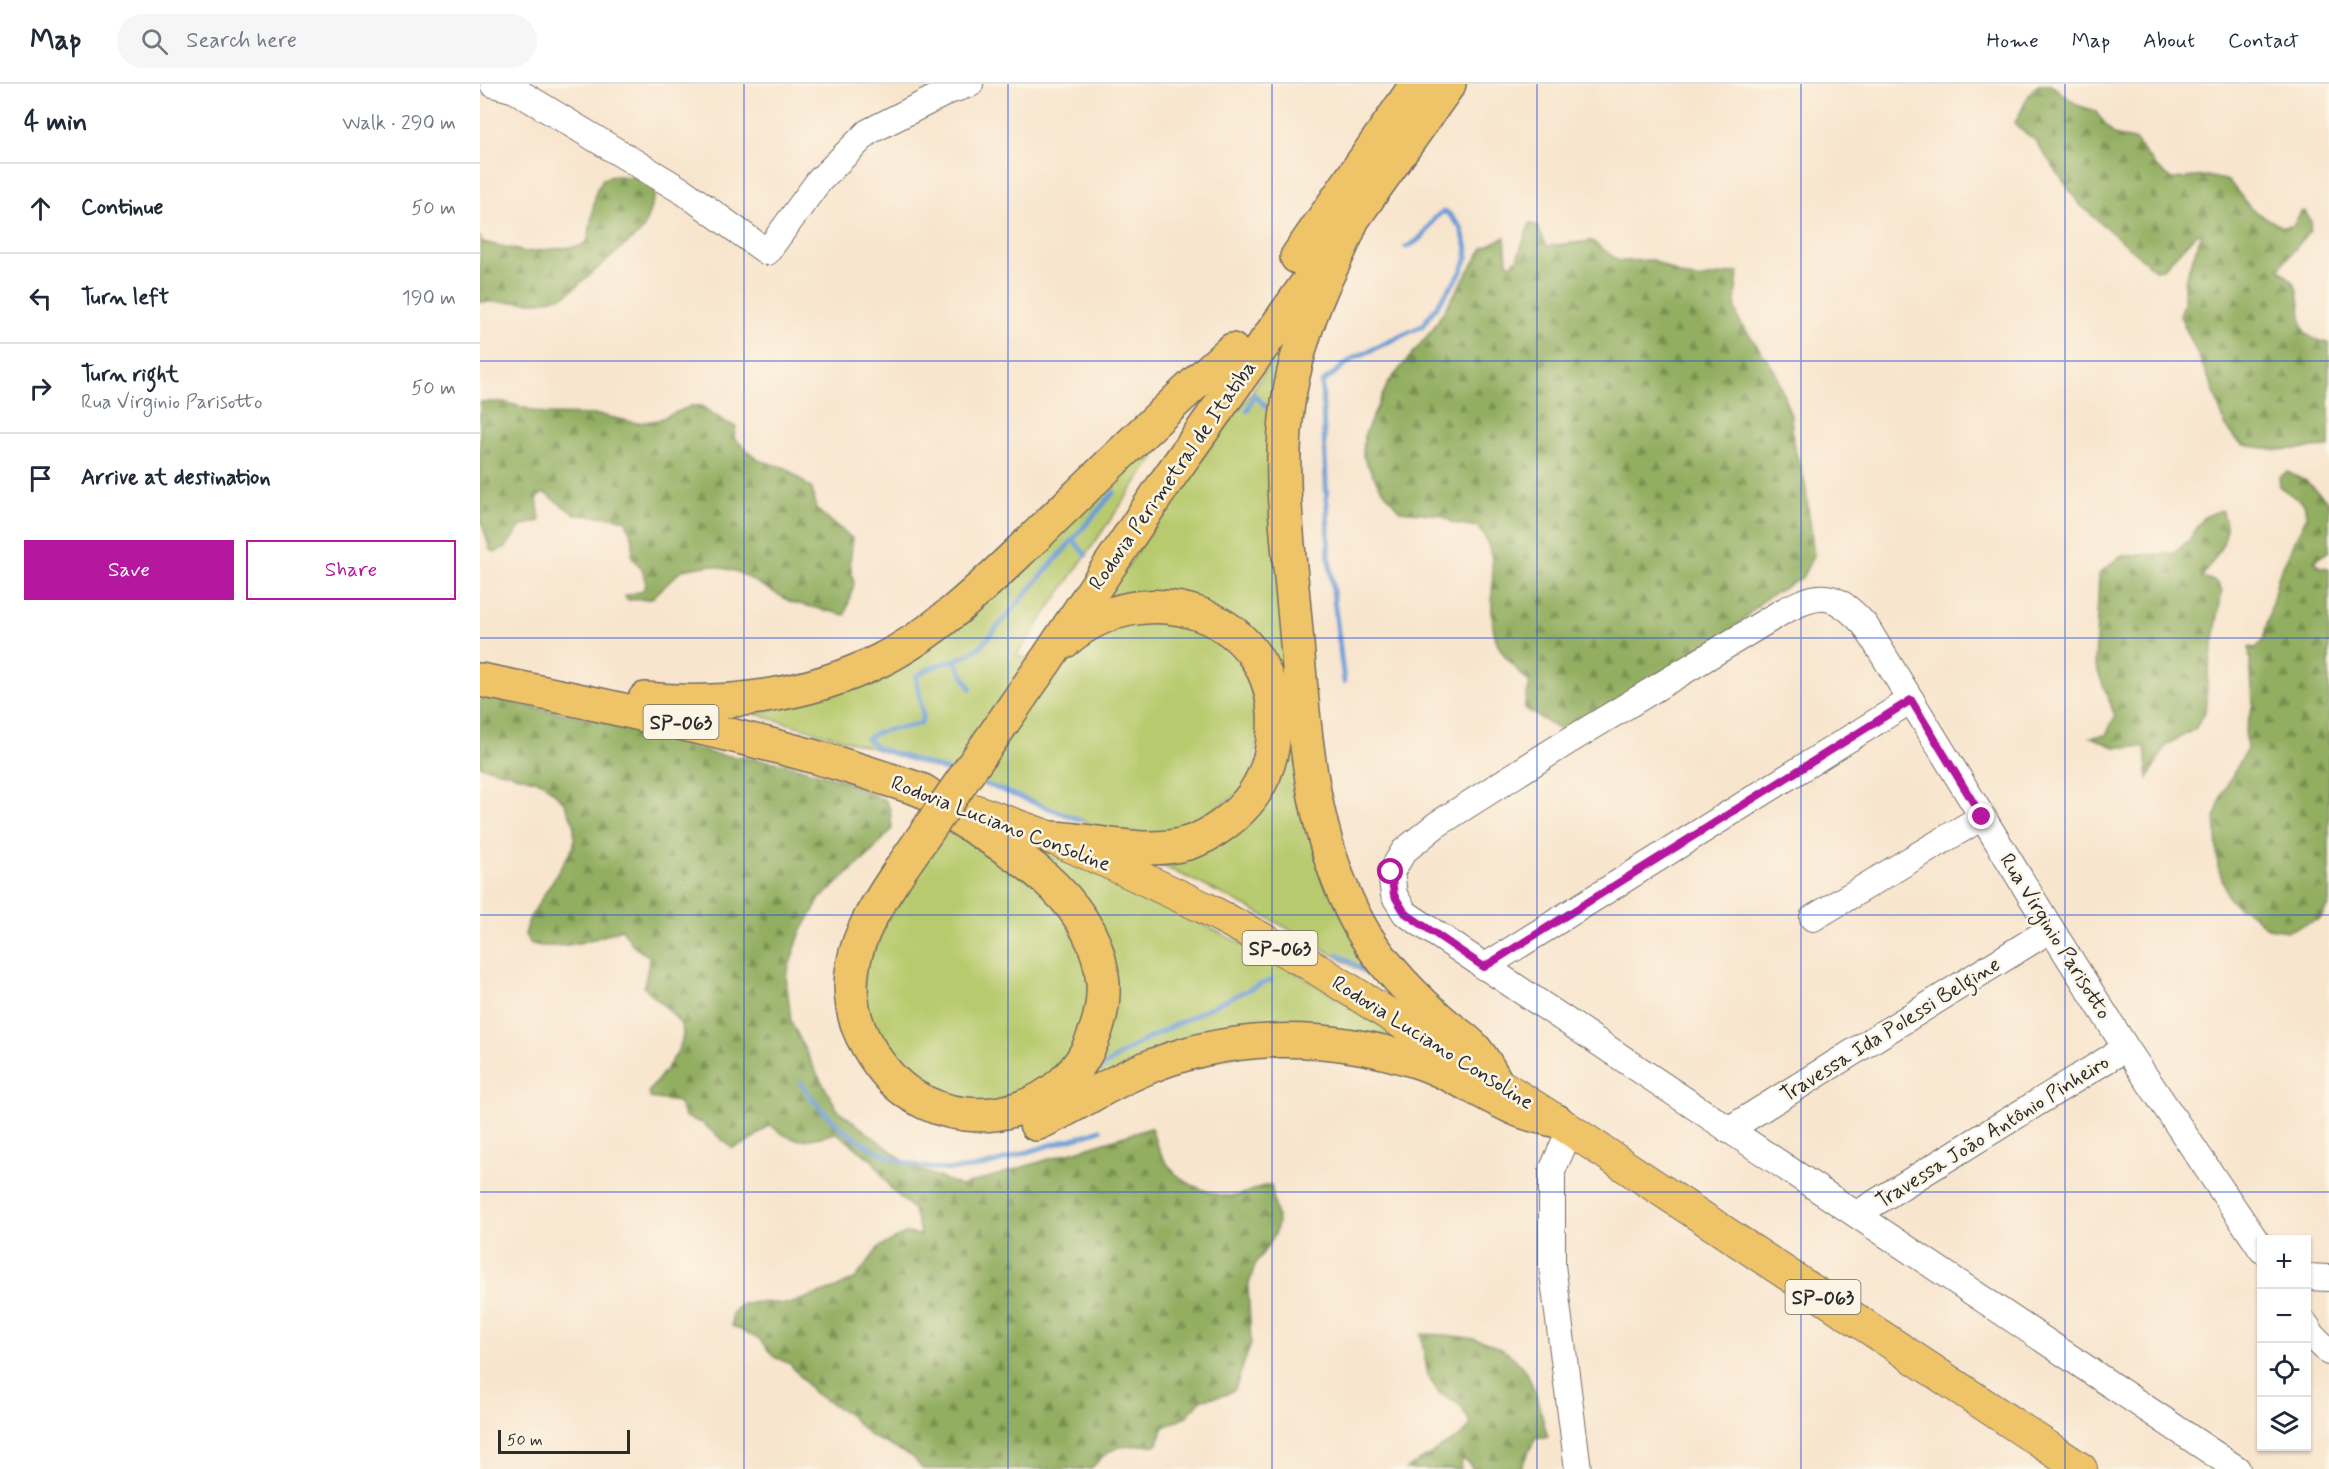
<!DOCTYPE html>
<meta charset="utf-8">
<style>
:root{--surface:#fff;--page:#f6f6f7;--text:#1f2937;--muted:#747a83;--line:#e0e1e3;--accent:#b5179e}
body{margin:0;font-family:Mynerve,sans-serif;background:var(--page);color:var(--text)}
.controls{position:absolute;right:18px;bottom:18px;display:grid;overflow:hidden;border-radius:0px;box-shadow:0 2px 4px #0004}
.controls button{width:54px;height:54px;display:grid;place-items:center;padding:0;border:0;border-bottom:2px solid var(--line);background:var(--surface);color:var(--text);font:30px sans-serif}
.scale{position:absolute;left:18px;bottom:15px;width:132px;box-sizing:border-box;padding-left:6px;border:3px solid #2b2b2b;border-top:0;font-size:16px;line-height:21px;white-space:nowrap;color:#2b2b2b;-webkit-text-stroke:4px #fcf5e5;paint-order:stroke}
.stop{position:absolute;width:18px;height:18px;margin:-14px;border:4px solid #b5179e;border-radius:50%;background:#fff}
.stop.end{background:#b5179e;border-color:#fff;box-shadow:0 2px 6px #0008}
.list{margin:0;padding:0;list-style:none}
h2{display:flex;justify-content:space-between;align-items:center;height:78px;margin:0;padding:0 24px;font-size:26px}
h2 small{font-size:20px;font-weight:400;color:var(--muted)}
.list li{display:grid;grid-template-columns:39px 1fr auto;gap:18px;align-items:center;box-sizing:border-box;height:90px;padding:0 24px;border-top:2px solid var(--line)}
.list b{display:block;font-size:22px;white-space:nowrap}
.list p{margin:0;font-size:20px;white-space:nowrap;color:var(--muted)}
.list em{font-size:20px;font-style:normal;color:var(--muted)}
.actions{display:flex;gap:12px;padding:18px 24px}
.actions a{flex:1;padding:14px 0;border:2px solid var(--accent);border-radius:0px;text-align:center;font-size:21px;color:var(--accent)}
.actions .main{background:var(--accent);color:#fff}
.icon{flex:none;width:33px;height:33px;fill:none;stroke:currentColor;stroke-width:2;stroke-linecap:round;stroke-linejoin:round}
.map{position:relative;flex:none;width:1849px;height:1385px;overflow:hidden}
header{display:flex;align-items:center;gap:36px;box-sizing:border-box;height:84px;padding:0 30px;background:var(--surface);border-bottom:2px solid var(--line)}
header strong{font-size:28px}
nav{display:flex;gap:33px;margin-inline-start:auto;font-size:21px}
.search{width:420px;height:54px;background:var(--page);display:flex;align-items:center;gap:15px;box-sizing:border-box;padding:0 21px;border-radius:33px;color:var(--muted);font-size:22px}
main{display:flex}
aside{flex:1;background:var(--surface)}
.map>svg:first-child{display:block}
.grass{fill:#b8ca6e;stroke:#727a4c;stroke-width:1.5}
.forest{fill:url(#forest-firs);stroke:#5e6c46;stroke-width:1.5}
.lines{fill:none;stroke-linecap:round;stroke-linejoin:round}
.stream{stroke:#6b9cd6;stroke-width:5}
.minor-casing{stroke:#736c64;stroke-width:28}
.major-casing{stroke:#736c64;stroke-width:34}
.highway-casing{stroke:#736c64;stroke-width:36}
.minor{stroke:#fff;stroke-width:26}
.major{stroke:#efc469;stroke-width:32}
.highway{stroke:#efc469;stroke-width:33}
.highway-bridge-casing{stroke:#736c64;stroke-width:36;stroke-linecap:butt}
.highway-bridge{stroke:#efc469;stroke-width:33}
.route{stroke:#b5179e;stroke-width:8}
.grid{fill:none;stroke:#1d4ed8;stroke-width:1.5;stroke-opacity:0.55}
.labels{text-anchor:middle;stroke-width:5;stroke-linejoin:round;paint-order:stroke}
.shield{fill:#fcf5e5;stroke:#6a6863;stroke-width:1.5}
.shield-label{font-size:20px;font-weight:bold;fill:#2b2b2b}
.street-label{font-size:21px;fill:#2b2b2b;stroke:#fcf5e5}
</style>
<header>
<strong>Map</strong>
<div class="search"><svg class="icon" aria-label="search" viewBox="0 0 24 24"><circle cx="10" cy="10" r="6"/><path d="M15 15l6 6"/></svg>Search here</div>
<nav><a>Home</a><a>Map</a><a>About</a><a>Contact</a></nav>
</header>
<main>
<aside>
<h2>4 min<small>Walk · 290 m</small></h2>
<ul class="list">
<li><svg class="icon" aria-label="ahead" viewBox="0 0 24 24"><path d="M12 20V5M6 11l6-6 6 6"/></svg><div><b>Continue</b></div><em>50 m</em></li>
<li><svg class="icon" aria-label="left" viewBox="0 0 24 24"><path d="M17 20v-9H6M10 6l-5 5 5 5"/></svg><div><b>Turn left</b></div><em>190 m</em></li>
<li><svg class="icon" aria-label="right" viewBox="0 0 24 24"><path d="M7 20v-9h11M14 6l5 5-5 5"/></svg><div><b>Turn right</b><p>Rua Virginio Parisotto</p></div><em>50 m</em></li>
<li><svg class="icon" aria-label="arrive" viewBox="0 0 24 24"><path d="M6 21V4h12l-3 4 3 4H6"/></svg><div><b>Arrive at destination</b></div></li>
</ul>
<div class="actions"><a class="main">Save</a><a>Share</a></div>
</aside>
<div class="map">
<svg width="1849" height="1385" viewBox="0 0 1849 1385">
<defs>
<pattern id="forest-firs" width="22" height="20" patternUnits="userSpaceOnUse" patternTransform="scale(1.5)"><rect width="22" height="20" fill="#92ae61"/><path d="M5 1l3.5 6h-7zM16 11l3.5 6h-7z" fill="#778e50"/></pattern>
</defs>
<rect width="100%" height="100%" fill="#fcf5e5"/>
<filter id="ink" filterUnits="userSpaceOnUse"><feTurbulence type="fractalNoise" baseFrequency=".0167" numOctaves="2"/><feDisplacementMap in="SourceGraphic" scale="12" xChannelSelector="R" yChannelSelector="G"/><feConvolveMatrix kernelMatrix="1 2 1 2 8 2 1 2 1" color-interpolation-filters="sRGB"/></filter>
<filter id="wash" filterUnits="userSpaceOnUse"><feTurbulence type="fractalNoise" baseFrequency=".008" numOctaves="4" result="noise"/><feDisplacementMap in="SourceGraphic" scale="24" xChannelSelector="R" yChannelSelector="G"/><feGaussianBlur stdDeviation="1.35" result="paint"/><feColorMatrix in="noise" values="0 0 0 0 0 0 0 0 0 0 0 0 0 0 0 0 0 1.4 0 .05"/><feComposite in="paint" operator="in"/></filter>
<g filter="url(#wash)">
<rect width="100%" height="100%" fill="#f8e5ce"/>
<!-- grass -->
<g class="grass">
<path d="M810,249L824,694L915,909C838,859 757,815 674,778L788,703L776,558L618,525L734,356L767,315Z"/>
<polygon points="703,331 536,572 565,578 626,540 686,530 751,560 784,627 770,699 705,750 634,748 440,678 275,630 376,598"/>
<polygon points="467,739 576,814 617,903 584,988 516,1022 438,1007 384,930 384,871"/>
<polygon points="542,760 642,799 805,882 926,956 858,948 601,1007 633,913"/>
</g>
<!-- forest -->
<g class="forest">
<path d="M1558,0H1570L1597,21L1615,27L1634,51L1656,57L1675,82L1692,95L1727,92L1749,97L1771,125L1802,143L1813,142L1821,128L1825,127L1831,138L1830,147L1799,184C1805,190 1814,198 1817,206C1826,234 1811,253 1849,259V363L1796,366L1764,361L1756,356L1745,341L1732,302L1700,232L1704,220V198L1722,149L1716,150L1683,185L1675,186L1600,121L1554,55L1538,44L1535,39L1550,9Z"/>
<polygon points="133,92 162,93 172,99 175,111 163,146 86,211 60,218 0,218 0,153 3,158 46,168 101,162 108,156 116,107 123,95"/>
<path d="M1050,139L1057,142L1067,162L1112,157L1139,177L1173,176L1201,191L1217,195L1258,188L1255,218L1258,235L1295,287L1311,332L1313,359L1325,399L1334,470L1322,494L1286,514L1242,555L1098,643L1078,645L1044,624L1050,599C1038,586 1021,572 1016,555C1004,518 1025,475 998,443L973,439L961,431L920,427L898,400L883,372L884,352L908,299L952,246L1003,164L1025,153L1027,178L1031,181L1037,175Z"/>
<polygon points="0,318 24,318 65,330 121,331 157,339 178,336 211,322 221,322 244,337 256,343 254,354 278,376 306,384 332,405 336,425 373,455 370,478 374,500 365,531 311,518 258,488 231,481 202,486 171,515 147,516 145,512 162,507 166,500 162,485 152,473 153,456 146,437 135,433 96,431 64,409 57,414 60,437 41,442 26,463 16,468 10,466 0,433"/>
<polygon points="1807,388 1826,397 1849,418 1849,467 1834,477 1840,483 1849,484 1849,820 1840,835 1808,847 1788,844 1764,824 1759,824 1749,815 1738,783 1735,733 1742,710 1767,665 1765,648 1773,620 1769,563 1776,564 1783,556 1799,490 1827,432 1824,420 1800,403 1799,393"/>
<path d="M1741,426C1756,451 1736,472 1722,493L1737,498L1742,507L1728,591L1725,629L1715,645L1686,661L1668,694L1665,663H1634L1611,653L1626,651L1635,632L1615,580L1619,490L1640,472L1694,469L1709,456L1724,433Z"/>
<path d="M9,614L133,639L234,670L302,679L363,696L405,716L410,725L412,745L390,770L340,815L320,850L306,892L311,937L335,986L358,1026L431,1082L481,1102L671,1044C675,1058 682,1075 692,1086C703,1100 737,1114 755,1112C768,1110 778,1101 791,1101L798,1139L795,1151L776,1179L768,1203L771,1259L755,1305L745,1311L722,1315L707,1332L684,1343L677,1361C645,1362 632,1358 611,1385H442L433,1373L390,1352L368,1330L334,1309L310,1280L294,1273L279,1255L252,1242V1230L259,1221L278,1218L309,1220L356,1204L376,1194L399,1163L426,1149L441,1151L434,1126L411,1105L394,1078L357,1049C325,1056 317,1063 290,1041L267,1059L252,1064L222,1039L205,1033L198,1018L170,1014L169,1007C180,992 211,960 201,941C194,929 174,913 164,903L170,873L154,863L142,845C114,856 81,867 51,860L45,851L49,835L94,762V740L84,718L62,698L0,682V615Z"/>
<path d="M941,1250C980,1251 1027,1253 1048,1292C1057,1308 1062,1335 1068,1353H1056L1040,1385H993L987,1377L982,1375L981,1385H926L984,1350L991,1340L980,1321L959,1309L948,1292Z"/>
</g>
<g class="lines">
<!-- stream -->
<g class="stream">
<polyline points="773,310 792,328 793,334"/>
<polyline points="767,327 774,312"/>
<polyline points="593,456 606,471"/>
<polyline points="475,577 491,605"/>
<path d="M864,598L849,474L842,299L872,275L942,242L980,190L987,174V164L981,144L968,129L963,128C950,133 948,155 926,163"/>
<path d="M475,689L397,664L387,655C399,643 425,646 441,639L443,631L436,593C455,577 482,579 501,562L634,408"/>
<polyline points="495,696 600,736"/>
<polyline points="858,870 903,899"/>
<path d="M606,998C633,971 665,956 699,939C729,924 759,909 791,896"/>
<path d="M321,999C358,1055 424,1093 492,1084C514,1081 533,1072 554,1066C576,1059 598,1054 620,1046"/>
</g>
</g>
</g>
<g filter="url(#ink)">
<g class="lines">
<!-- minor casing -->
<g class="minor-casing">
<g id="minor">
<polyline points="13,0 35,6 204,108 287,168 338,98 388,48 469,7 490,0"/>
<polyline points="1333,834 1502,733"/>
<polyline points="1004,883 1431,616"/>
<polyline points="1090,1046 1072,1087 1072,1181 1098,1385"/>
<polyline points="1248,1046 1571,845"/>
<polyline points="1377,1130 1646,964"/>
<polyline points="1826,1193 1849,1194"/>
<polyline points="1826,1241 1833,1252 1849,1268"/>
<path d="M1757,1385L925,829L914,811L911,788L924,767L956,741L1087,658L1300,529C1340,508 1353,506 1385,541L1571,845L1646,964L1782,1166"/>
</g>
</g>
<!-- major casing -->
<g class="major-casing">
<polyline id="major" points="460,714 572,754 636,782 725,824 829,880 1077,1037 1601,1385"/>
</g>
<!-- highway casing -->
<g class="highway-casing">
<g id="highway">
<path d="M871,139C863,161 852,181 842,203C826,240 814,279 808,319C798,387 808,457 814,525C824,631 826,742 878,839C897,874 926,905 956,932C967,943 981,951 992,962C1002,972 1008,984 1015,996"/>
<polyline points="817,173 937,0"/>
<polyline points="565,578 685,399 969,0"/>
<path d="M0,596C98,615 194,637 291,661C330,671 368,682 407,695C418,699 432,702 443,707C455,714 466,726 478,734C540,772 617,817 623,899C624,918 620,937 613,954C586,1026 497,1052 433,1012C413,1000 399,982 387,961C373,938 368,908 373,882C379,846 401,815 420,786"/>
<path d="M165,615C244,623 327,612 399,577C460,547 509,496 558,450C622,388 685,325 752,266"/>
<path d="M572,754C617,756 664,772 708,759C732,752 759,731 773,711C786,692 793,669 794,646C801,531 667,485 585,557"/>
<path d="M556,1040C591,1025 622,1003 657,988C745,948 845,948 936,977C971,988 1001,1009 1034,1024C1047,1031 1063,1033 1077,1037"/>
</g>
</g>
<!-- minor -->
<use href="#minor" class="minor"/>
<!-- major -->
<use href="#major" class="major"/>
<!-- highway -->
<use href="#highway" class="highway"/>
<!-- highway-bridge casing -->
<g class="highway-bridge-casing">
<polyline id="highway-bridge" points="420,786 565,578"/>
</g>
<!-- highway-bridge -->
<use href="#highway-bridge" class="highway-bridge"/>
</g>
</g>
<g class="lines" filter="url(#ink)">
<!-- route -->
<polyline class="route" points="911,788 914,811 925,829 1004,883 1431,616 1502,733"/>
</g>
<!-- grid -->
<path class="grid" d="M264,0V1385M528,0V1385M792,0V1385M1057,0V1385M1321,0V1385M1585,0V1385M0,277H1849M0,554H1849M0,831H1849M0,1108H1849"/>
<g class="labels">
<!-- shield labels -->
<g class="shield">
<rect x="163.5" y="621" width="75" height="34" rx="4.5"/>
<rect x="762.5" y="847" width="75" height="34" rx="4.5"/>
<rect x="1305.5" y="1196" width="75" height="34" rx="4.5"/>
</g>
<g class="shield-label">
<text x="201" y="645">SP-063</text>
<text x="800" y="871">SP-063</text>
<text x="1343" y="1220">SP-063</text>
</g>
<!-- street labels -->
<g class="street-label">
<text transform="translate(692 391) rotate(-55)" y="7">Rodovia Perimetral de Itatiba</text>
<text transform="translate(521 739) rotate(21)" y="7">Rodovia Luciano Consoline</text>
<text transform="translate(1576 852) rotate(58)" y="7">Rua Virginio Parisotto</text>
<text transform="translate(1410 945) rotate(-32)" y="7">Travessa Ida Polessi Belgine</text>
<text transform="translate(953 958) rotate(32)" y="7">Rodovia Luciano Consoline</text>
<text transform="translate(1512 1047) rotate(-32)" y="7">Travessa João Antônio Pinheiro</text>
</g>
</g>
</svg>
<div class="controls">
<button>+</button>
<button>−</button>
<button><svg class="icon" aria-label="locate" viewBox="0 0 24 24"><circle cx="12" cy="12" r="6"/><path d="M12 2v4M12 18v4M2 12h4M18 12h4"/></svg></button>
<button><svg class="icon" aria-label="layers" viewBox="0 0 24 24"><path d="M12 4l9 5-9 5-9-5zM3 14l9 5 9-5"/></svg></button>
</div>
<div class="scale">50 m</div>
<div class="stop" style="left:911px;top:788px"></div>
<div class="stop end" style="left:1502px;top:733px"></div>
</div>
</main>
